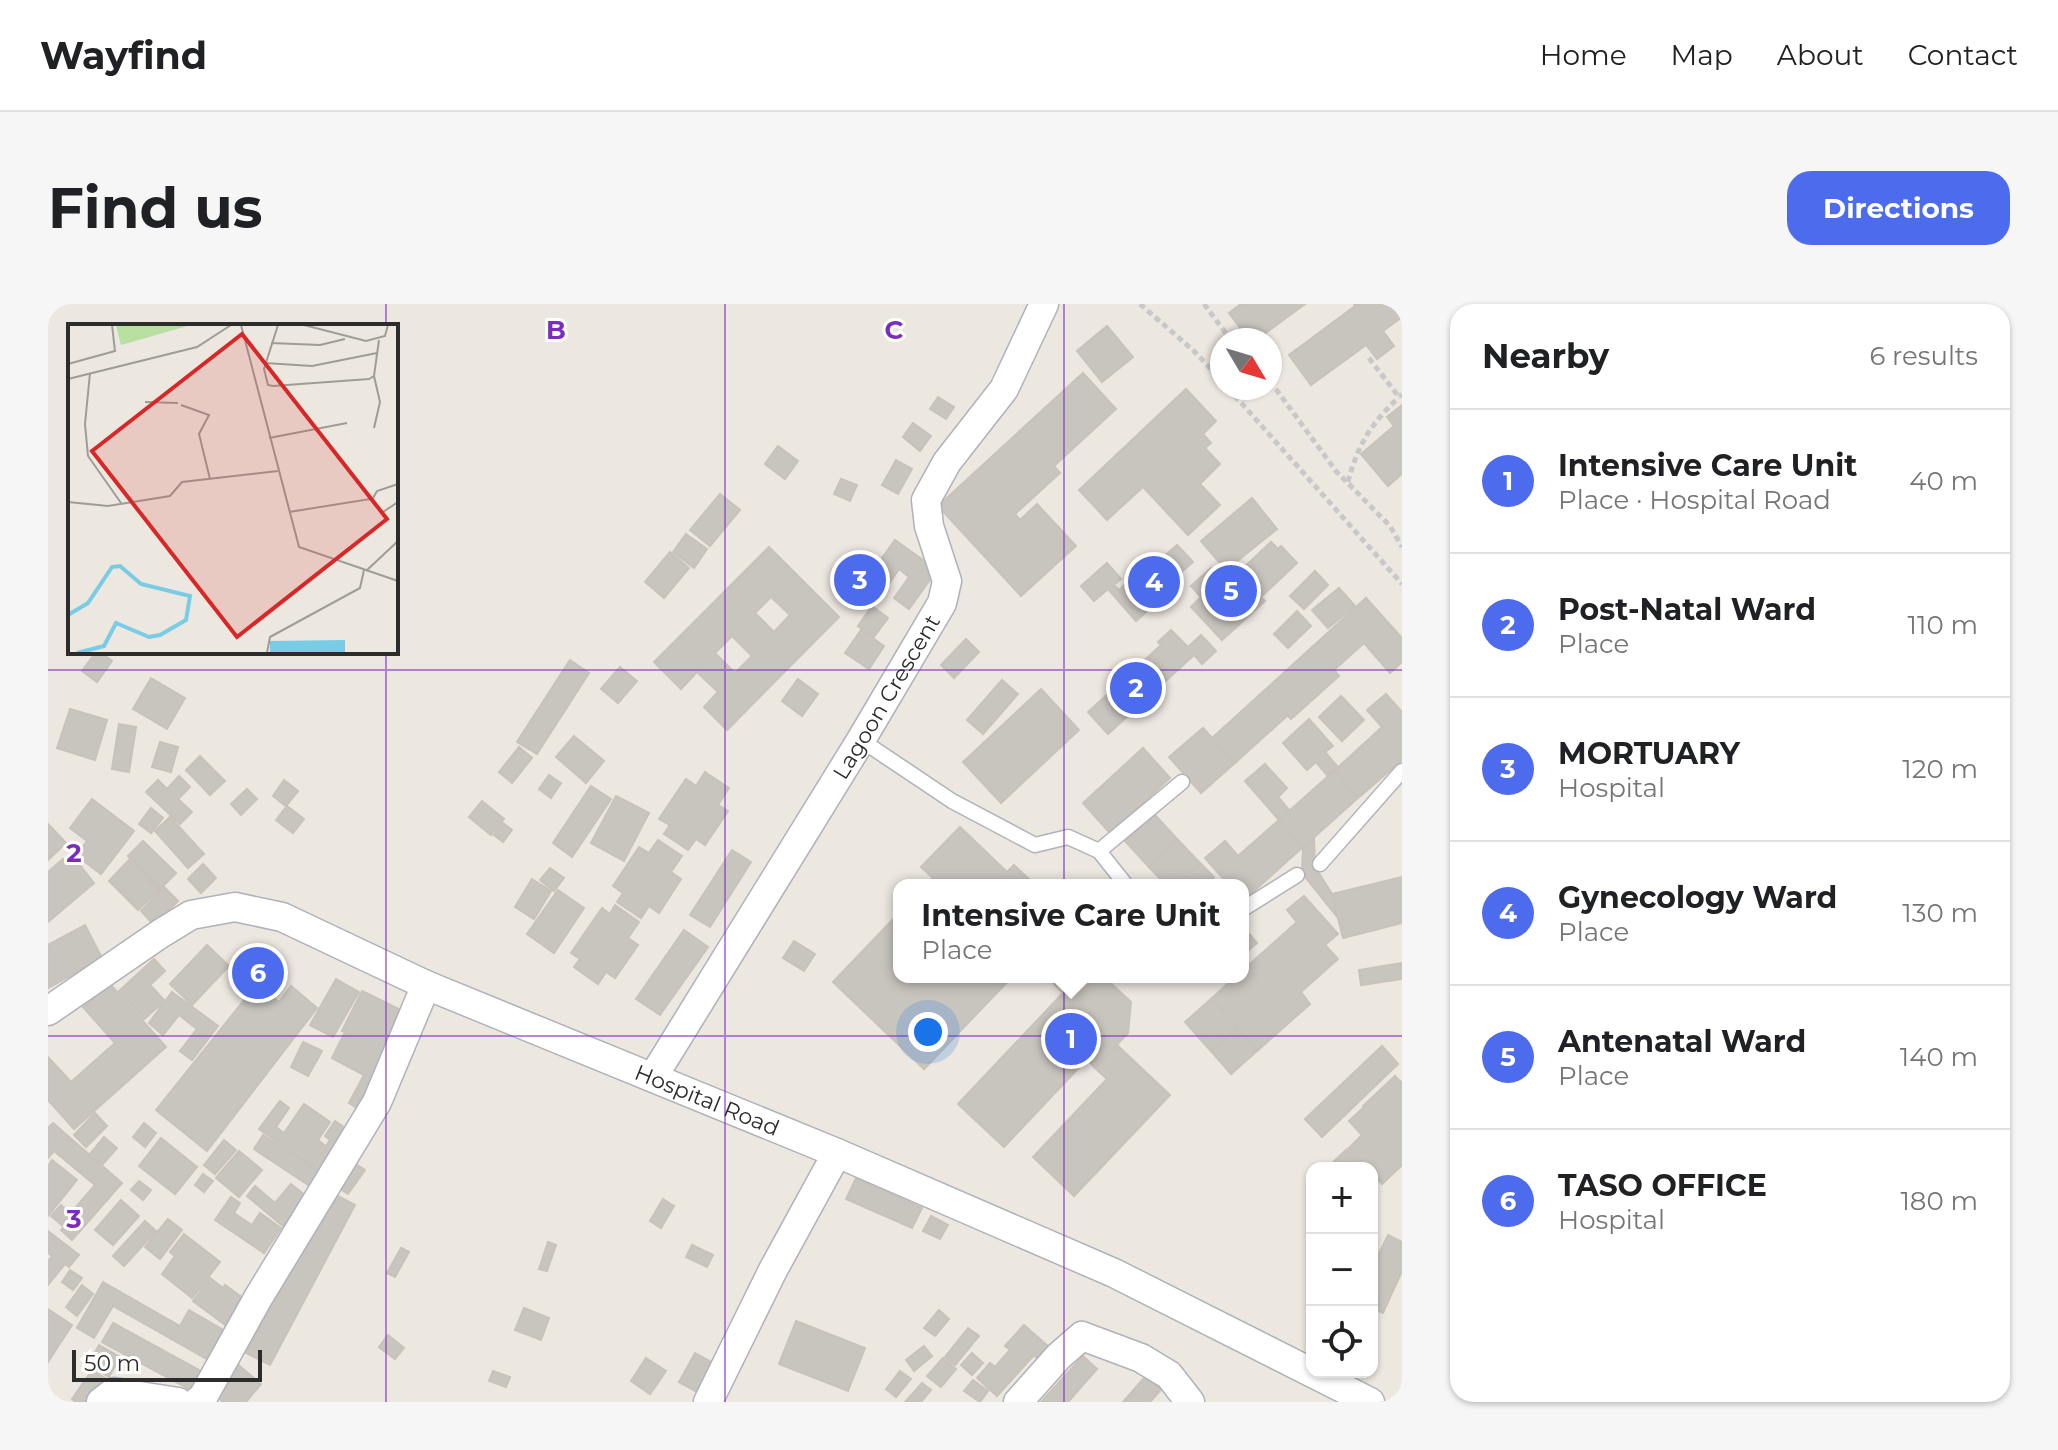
<!DOCTYPE html>
<meta charset="utf-8">
<style>
:root{--surface:#fff;--page:#f6f6f6;--text:#202124;--muted:#757577;--line:#e0e0e0;--accent:#4c6ced}
body{margin:0;font-family:Montserrat,sans-serif;background:var(--page);color:var(--text)}
.controls{position:absolute;right:24px;bottom:24px;display:grid;overflow:hidden;border-radius:16px;box-shadow:0 2px 6px #0004}
.controls button{width:72px;height:72px;display:grid;place-items:center;padding:0;border:0;border-bottom:2px solid var(--line);background:var(--surface);color:var(--text);font:40px sans-serif}
.compass{position:absolute;left:1162px;top:24px;width:72px;height:72px;border-radius:50%;background:var(--surface);box-shadow:0 2px 6px #0004;rotate:128deg}
.scale{position:absolute;left:24px;bottom:20px;width:190px;box-sizing:border-box;padding-left:8px;border:4px solid #2c2c2c;border-top:0;font-size:22px;line-height:28px;white-space:nowrap;color:#2c2c2c;-webkit-text-stroke:6px #fff;paint-order:stroke}
.you{position:absolute;left:880px;top:728px;width:28px;height:28px;margin:-20px;border:6px solid #fff;border-radius:50%;background:#1a73e8;box-shadow:0 0 0 12px #1a73e833}
.badge{display:grid;place-items:center;width:52px;height:52px;border-radius:50%;background:var(--accent);color:#fff;font-size:26px;font-weight:700}
.pin{position:absolute;translate:-50% -50%;border:4px solid #fff;box-shadow:0 2px 8px #0006}
.popup{position:absolute;left:845px;top:575px;width:356px;height:104px;box-sizing:border-box;display:grid;place-content:center;border-radius:16px;background:var(--surface);filter:drop-shadow(0 2px 6px #0005);font-size:26px;white-space:nowrap;color:var(--muted)}
.popup b{font-size:30px;color:var(--text)}
.popup::after{content:'';position:absolute;left:50%;top:100%;margin-left:-16px;border:16px solid transparent;border-top-color:var(--surface)}
.list{margin:0;padding:0;list-style:none}
h2{display:flex;justify-content:space-between;align-items:center;height:104px;margin:0;padding:0 32px;font-size:34px}
h2 small{font-size:26px;font-weight:400;color:var(--muted)}
.list li{display:grid;grid-template-columns:52px 1fr auto;gap:24px;align-items:center;box-sizing:border-box;height:144px;padding:0 32px;border-top:2px solid var(--line)}
.list b{display:block;font-size:30px;white-space:nowrap}
.list p{margin:0;font-size:26px;white-space:nowrap;color:var(--muted)}
.list em{font-size:26px;font-style:normal;color:var(--muted)}
.icon{flex:none;width:44px;height:44px;fill:none;stroke:currentColor;stroke-width:2;stroke-linecap:round;stroke-linejoin:round}
.map{position:relative;flex:none;width:1354px;height:1098px;overflow:hidden;border-radius:24px}
header{display:flex;align-items:center;gap:48px;box-sizing:border-box;height:112px;padding:0 40px;background:var(--surface);border-bottom:2px solid var(--line)}
header strong{font-size:38px}
nav{display:flex;gap:44px;margin-inline-start:auto;font-size:28px}
.intro{display:flex;align-items:center;justify-content:space-between;box-sizing:border-box;height:192px;padding:0 48px}
h1{margin:0;font-size:56px}
.button{padding:20px 36px;border-radius:24px;background:var(--accent);color:#fff;font-size:28px;font-weight:700}
main{display:flex;gap:48px;padding:0 48px}
aside{flex:1;background:var(--surface);border-radius:24px;box-shadow:0 2px 6px #0004}
.map>svg:first-child{display:block}
.building{fill:#c8c5be;stroke:#c8c2b9;stroke-width:2;fill-rule:evenodd}
.lines{fill:none;stroke-linecap:round;stroke-linejoin:round}
.lane-casing{stroke:#b0b2bb;stroke-width:17}
.street-casing{stroke:#b0b2bb;stroke-width:31}
.path{stroke:#c8c8c8;stroke-width:5;stroke-dasharray:6 4;stroke-linecap:butt}
.lane{stroke:#fff;stroke-width:14}
.street{stroke:#fff;stroke-width:28}
.grid{fill:none;stroke:#7b2cbf;stroke-width:2;stroke-opacity:0.55}
.labels{text-anchor:middle;stroke-width:6;stroke-linejoin:round;paint-order:stroke}
.street-label{font-size:22px;fill:#2c2c2c;stroke:#fff}
.inset-river{fill:none;stroke:#7acbe6;stroke-width:4}
.inset-road{fill:none;stroke:#9f9c97;stroke-width:2}
.view{fill:#d62828;fill-opacity:0.15;stroke:#d62828;stroke-width:4}
.inset-edge{fill:none;stroke:#2c2c2c;stroke-width:4}
.grid-label{font-size:26px;text-anchor:middle;font-weight:bold;fill:#7b2cbf;stroke:#fff;stroke-width:6;stroke-linejoin:round;paint-order:stroke}
</style>
<header>
<strong>Wayfind</strong>
<nav><a>Home</a><a>Map</a><a>About</a><a>Contact</a></nav>
</header>
<div class="intro"><h1>Find us</h1><a class="button">Directions</a></div>
<main>
<div class="map">
<svg width="1354" height="1098" viewBox="0 0 1354 1098">
<rect width="100%" height="100%" fill="#ece7df"/>
<!-- building -->
<g class="building">
<polygon points="1193,0 1257,0 1208,36 1201,36 1181,9"/>
<polygon points="1306,0 1354,0 1354,13 1335,27 1346,42 1329,55 1318,41 1263,81 1241,51 1307,2"/>
<polygon points="1059,22 1085,53 1054,78 1029,47"/>
<polygon points="1035,69 1068,105 1006,162 1012,169 967,210 972,216 989,200 1028,242 973,292 890,202"/>
<polygon points="1138,85 1168,117 1155,130 1163,139 1157,144 1172,160 1152,180 1172,201 1140,231 1095,183 1059,216 1031,186"/>
<polygon points="890,93 906,103 898,115 882,105"/>
<polygon points="1354,101 1354,170 1340,182 1313,150 1346,122 1339,113"/>
<polygon points="865,119 883,132 872,147 855,133"/>
<polygon points="730,142 750,157 737,175 717,160"/>
<polygon points="848,156 864,165 850,190 834,181"/>
<polygon points="793,175 809,181 802,197 786,190"/>
<polygon points="672,190 692,206 662,242 642,226"/>
<polygon points="1204,194 1229,225 1178,266 1153,237"/>
<polygon points="638,230 659,245 646,264 625,248"/>
<polygon points="847,236 889,266 861,305 846,294 861,273 851,265 833,291 816,279"/>
<polygon points="1223,238 1230,245 1233,242 1249,259 1213,293 1217,297 1174,336 1143,303 1153,293 1143,282 1163,264 1173,275 1184,265 1189,270"/>
<polygon points="1129,241 1145,258 1130,271 1134,276 1088,317 1060,285 1046,297 1033,282 1059,259 1073,275 1066,281 1071,286 1109,251 1113,255"/>
<path d="M721,243L791,313L679,426L656,403L670,388L649,368L633,385L606,358ZM723,293L742,311L726,328L707,309ZM684,332L704,352L687,369L667,349Z"/>
<polygon points="622,248 641,264 616,294 597,278"/>
<polygon points="1267,267 1280,281 1256,305 1242,292"/>
<polygon points="1291,284 1307,302 1280,324 1264,306"/>
<polygon points="1318,294 1354,334 1354,358 1342,369 1316,339 1286,366 1291,372 1243,415 1217,386"/>
<polygon points="824,302 840,314 826,333 810,322"/>
<polygon points="1249,307 1263,322 1240,344 1226,330"/>
<polygon points="813,326 836,342 821,365 797,349"/>
<polygon points="1123,326 1140,343 1153,331 1168,347 1154,360 1146,351 1060,430 1040,408 1113,341 1110,338"/>
<polygon points="918,335 931,348 906,374 893,361"/>
<polygon points="48,348 52,348 64,357 49,378 34,367"/>
<polygon points="522,356 541,369 489,450 469,438"/>
<polygon points="572,363 589,377 570,399 553,385"/>
<polygon points="103,374 137,394 119,425 85,405"/>
<polygon points="750,375 770,390 754,412 734,397"/>
<polygon points="954,376 970,390 935,430 919,416"/>
<polygon points="993,385 1031,426 953,499 915,458"/>
<polygon points="1217,386 1240,411 1187,459 1164,434"/>
<polygon points="1338,390 1354,408 1354,456 1310,494 1286,467 1334,423 1319,406"/>
<polygon points="1293,392 1316,416 1294,437 1271,413"/>
<polygon points="22,405 59,416 47,456 9,444"/>
<polygon points="1261,415 1285,442 1277,448 1289,462 1279,471 1268,458 1259,466 1235,439"/>
<polygon points="71,420 88,423 81,468 64,465"/>
<polygon points="1155,424 1187,459 1153,489 1121,453"/>
<polygon points="526,432 556,457 538,479 508,453"/>
<polygon points="112,438 130,443 123,468 104,463"/>
<polygon points="471,443 484,454 464,479 451,468"/>
<polygon points="1095,444 1122,474 1062,529 1035,499"/>
<polygon points="152,452 177,477 162,491 138,466"/>
<polygon points="1217,460 1239,484 1230,493 1241,506 1231,516 1197,477"/>
<polygon points="1286,467 1310,494 1255,543 1231,516"/>
<polygon points="657,468 681,484 670,501 680,507 657,541 648,535 640,546 616,530 622,521 611,515 638,475 648,482"/>
<polygon points="501,471 513,479 503,494 491,485"/>
<polygon points="131,472 142,483 130,495 144,508 132,520 98,488 110,476 119,485"/>
<polygon points="236,476 250,487 238,502 225,492"/>
<polygon points="543,482 563,495 524,553 505,539"/>
<polygon points="199,485 209,495 193,511 183,500"/>
<polygon points="568,492 601,509 576,557 543,539"/>
<polygon points="44,495 86,527 53,570 28,551 39,537 22,524"/>
<polygon points="434,497 456,515 443,531 421,513"/>
<polygon points="239,502 256,515 245,529 228,516"/>
<polygon points="103,504 115,514 103,529 91,520"/>
<polygon points="1106,510 1130,536 1101,563 1077,537"/>
<polygon points="122,513 156,550 140,564 107,527"/>
<polygon points="1231,516 1255,543 1195,597 1195,581 1181,581 1157,554 1177,537 1190,552"/>
<polygon points="455,519 464,526 455,538 446,531"/>
<polygon points="0,520 18,539 0,556"/>
<polygon points="912,523 959,568 966,561 987,581 878,581 885,574 873,563"/>
<polygon points="1266,534 1267,563 1284,590 1291,615 1254,569 1255,543"/>
<polygon points="610,536 634,552 623,568 633,575 611,609 601,602 593,614 569,598 575,589 565,582 591,543 601,549"/>
<polygon points="1130,536 1152,559 1129,581 1118,581 1101,563"/>
<polygon points="95,537 128,569 112,585 80,552"/>
<polygon points="684,546 703,558 662,623 642,611"/>
<polygon points="15,555 20,561 27,555 46,579 0,618 0,568"/>
<polygon points="81,556 111,586 90,606 61,577"/>
<polygon points="1152,559 1166,573 1157,581 1129,581"/>
<polygon points="155,560 168,574 153,589 140,575"/>
<polygon points="502,564 516,574 506,587 492,576"/>
<polygon points="1354,573 1354,619 1295,634 1284,590"/>
<polygon points="484,575 503,587 486,615 467,603"/>
<polygon points="116,583 130,597 106,621 93,607"/>
<polygon points="510,586 536,604 506,649 479,630"/>
<polygon points="1256,592 1290,630 1277,641 1290,655 1253,688 1262,700 1209,747 1163,695 1187,673 1195,673 1195,666 1249,618 1239,606"/>
<polygon points="567,601 591,618 580,634 590,641 567,674 558,668 550,680 526,663 532,655 523,649 554,604 562,610"/>
<polygon points="851,609 851,673 964,673 876,765 785,678"/>
<polygon points="37,621 54,654 0,684 0,641"/>
<polygon points="1195,623 1209,639 1195,651"/>
<polygon points="636,626 660,643 612,711 588,695"/>
<polygon points="746,637 767,650 756,667 735,654"/>
<polygon points="159,641 181,662 144,701 122,680"/>
<polygon points="106,655 117,667 102,681 117,697 96,715 71,687"/>
<polygon points="1354,659 1354,675 1313,681 1311,666"/>
<polygon points="999,673 1056,673 1083,698 1080,729 1047,764 1039,755 956,843 910,800 1015,689"/>
<polygon points="288,675 311,688 285,733 262,721"/>
<polygon points="62,680 118,743 26,825 0,796 0,753 23,778 67,739 35,703"/>
<polygon points="209,680 231,698 243,682 269,704 159,847 108,806"/>
<polygon points="314,687 361,710 312,806 301,799 316,771 284,754 297,728 294,727"/>
<polygon points="124,688 170,722 144,756 132,747 149,725 131,711 115,731 101,719"/>
<polygon points="1163,695 1189,724 1163,747 1137,718"/>
<polygon points="1189,724 1209,747 1183,770 1163,747"/>
<polygon points="255,738 274,747 260,772 243,763"/>
<polygon points="1069,741 1122,791 1026,892 985,853 1059,775 1047,764"/>
<polygon points="1334,742 1350,760 1274,833 1257,815"/>
<polygon points="1347,772 1354,779 1354,861 1334,880 1324,869 1324,864 1319,864 1301,844 1314,831 1301,817 1316,803 1315,802"/>
<polygon points="232,797 241,804 228,823 236,829 256,800 282,818 270,836 276,841 262,861 211,825"/>
<polygon points="47,809 59,822 38,843 26,831"/>
<polygon points="287,817 306,830 268,886 206,845 215,831 263,863 282,836 277,832"/>
<polygon points="5,819 74,879 24,936 13,926 16,923 3,912 13,901 22,910 47,881 6,847 0,854 0,824"/>
<polygon points="96,819 108,829 97,843 85,833"/>
<polygon points="56,833 69,844 55,860 42,850"/>
<polygon points="113,834 149,863 127,890 91,862"/>
<polygon points="176,836 188,846 167,870 156,861"/>
<polygon points="1299,845 1317,864 1279,864"/>
<polygon points="191,847 214,866 191,893 168,874"/>
<polygon points="4,856 29,876 0,912 0,862"/>
<polygon points="302,856 317,866 300,890 285,880"/>
<polygon points="155,870 165,877 156,888 147,881"/>
<polygon points="808,874 874,904 864,924 798,895"/>
<polygon points="91,877 103,886 95,896 83,886"/>
<polygon points="243,880 259,893 235,922 199,892 207,882 227,899"/>
<polygon points="284,889 307,901 222,1061 198,1049"/>
<polygon points="183,893 192,899 186,909 204,921 212,909 233,924 216,949 167,916"/>
<polygon points="615,895 626,902 613,924 602,917"/>
<polygon points="73,896 91,912 65,941 47,926"/>
<polygon points="883,912 900,921 892,935 875,927"/>
<polygon points="120,915 134,926 112,955 97,943"/>
<polygon points="97,917 108,927 76,962 65,952"/>
<polygon points="0,927 31,951 21,963 17,960 0,981 0,957 4,952 0,949"/>
<polygon points="136,930 172,958 144,994 114,970 127,952 122,948"/>
<polygon points="1340,931 1354,938 1354,967 1335,1009 1324,1004 1324,964"/>
<polygon points="500,938 508,941 499,967 491,965"/>
<polygon points="644,941 665,951 659,963 638,953"/>
<polygon points="353,944 361,948 347,973 339,969"/>
<polygon points="22,966 34,974 25,986 14,978"/>
<polygon points="162,974 175,984 177,981 199,997 180,1023 145,997"/>
<polygon points="55,978 132,1022 141,1006 179,1028 162,1057 65,1002 46,1034 29,1024"/>
<polygon points="34,981 45,990 29,1012 18,1003"/>
<polygon points="476,1004 501,1014 493,1036 467,1026"/>
<polygon points="0,1005 24,1021 0,1058"/>
<polygon points="891,1006 901,1015 887,1032 876,1024"/>
<polygon points="748,1017 817,1044 800,1087 731,1060"/>
<polygon points="65,1019 160,1071 150,1090 54,1038"/>
<polygon points="976,1021 1001,1043 990,1055 986,1051 949,1092 929,1074 942,1059 947,1063 962,1046 957,1042"/>
<polygon points="920,1024 931,1032 907,1061 897,1053"/>
<polygon points="340,1031 356,1044 347,1055 331,1043"/>
<polygon points="51,1041 72,1053 61,1073 40,1061"/>
<polygon points="876,1042 884,1052 866,1067 858,1056"/>
<polygon points="647,1049 665,1059 649,1088 631,1078"/>
<polygon points="924,1049 935,1059 924,1071 913,1061"/>
<polygon points="1035,1052 1049,1065 1020,1098 993,1098"/>
<polygon points="598,1054 618,1067 602,1090 583,1077"/>
<polygon points="895,1054 908,1065 893,1083 879,1072"/>
<polygon points="187,1058 213,1080 198,1098 175,1098 162,1087"/>
<polygon points="44,1066 60,1076 45,1098 28,1098 24,1095"/>
<polygon points="1103,1066 1118,1080 1102,1098 1075,1098"/>
<polygon points="445,1067 462,1073 458,1083 441,1077"/>
<polygon points="852,1067 863,1075 848,1093 838,1085"/>
<polygon points="925,1076 940,1087 932,1098 916,1087"/>
<polygon points="874,1079 883,1086 873,1098 858,1097"/>
</g>
<g class="lines">
<!-- lane casing -->
<g class="lane-casing">
<g id="lane">
<polyline points="813,436 904,497 987,541 1020,533 1051,547 1078,581"/>
<polyline points="1051,547 1134,478"/>
<polyline points="1272,560 1354,467"/>
<polyline points="1195,605 1249,571"/>
</g>
</g>
<!-- street casing -->
<g class="street-casing">
<g id="street">
<path id="s1" d="M0,707L112,630L143,611L187,603L234,613L378,681L789,849L1066,969L1322,1098"/>
<path id="s2" d="M605,773L813,436L894,299L899,277L881,222L878,196L899,158L956,85L996,0"/>
<polyline points="53,1098 66,1088 130,1098"/>
<polyline points="149,1098 155,1093 210,994 329,798 378,681"/>
<polyline points="660,1098 725,966 789,849"/>
<polyline points="970,1098 1011,1052 1034,1032 1093,1054 1121,1071 1142,1098"/>
</g>
</g>
<!-- path -->
<g class="path">
<polyline points="1092,0 1146,47 1174,77"/>
<polyline points="1156,0 1183,36"/>
<polyline points="1321,54 1351,93 1354,90"/>
<polyline points="1222,77 1288,167 1342,222 1354,243"/>
<polyline points="1180,84 1354,280"/>
<path d="M1300,178C1310,140 1323,120 1351,93"/>
</g>
<!-- lane -->
<use href="#lane" class="lane"/>
<!-- street -->
<use href="#street" class="street"/>
</g>
<!-- grid -->
<path class="grid" d="M338,0V22M677,0V1098M1016,0V1098M338,348V1098M0,366H1354M0,732H1354"/>
<g class="labels">
<!-- street labels -->
<g class="street-label">
<text dy="8" stroke="none"><textPath href="#s2" startOffset="446">Lagoon Crescent</textPath></text>
<text dy="8" stroke="none"><textPath href="#s1" startOffset="728">Hospital Road</textPath></text>
</g>
</g>
<!-- overview -->
<g transform="translate(20 20)">
<rect width="330" height="330" fill="#ece7df"/>
<path d="M48,1H123L53,21Z" fill="#b6dfa0"/>
<path d="M277,316V329H202V317Z" fill="#7acbe6"/>
<path class="inset-river" d="M0,291L20,279L44,243L52,242L73,260L122,272L118,296L92,311L81,313L48,299L36,322L9,329"/>
<path class="inset-road" d="M173,1L231,223L330,257M210,1L196,45L200,61L205,62L301,55L306,52L311,16M236,1L298,17L317,12L320,1M203,19L252,21L277,15M197,39L244,42L309,29M0,40L47,27L44,1M22,49L17,100L20,132L53,179M306,52L312,78L306,104M0,55L129,23L163,1M77,78L110,79M113,81L141,91L131,110L142,155M201,114L279,99M304,176L309,167L330,160M0,178L40,182L102,172L114,158L210,147M221,188L302,175L315,188L330,178M298,247L330,217M199,329L202,313L292,264L296,246"/>
<path class="view" d="M174,10L319,195L169,313L24,127Z"/>
<rect width="330" height="330" class="inset-edge"/>
</g>
<g class="grid-label">
<text x="508" y="35">B</text>
<text x="846" y="35">C</text>
<text x="26" y="558">2</text>
<text x="26" y="924">3</text>
</g>
</svg>
<div class="controls">
<button>+</button>
<button>−</button>
<button><svg class="icon" aria-label="locate" viewBox="0 0 24 24"><circle cx="12" cy="12" r="6"/><path d="M12 2v4M12 18v4M2 12h4M18 12h4"/></svg></button>
</div>
<svg class="compass" viewBox="-18 -18 36 36"><path d="M0-13l5 13h-10z" fill="#e53935"/><path d="M0 13l5-13h-10z" fill="#757577"/></svg>
<div class="scale">50 m</div>
<div class="you"></div>
<div class="pin badge" style="left:1023px;top:735px">1</div>
<div class="popup"><b>Intensive Care Unit</b>Place</div>
<div class="pin badge" style="left:1088px;top:384px">2</div>
<div class="pin badge" style="left:812px;top:276px">3</div>
<div class="pin badge" style="left:1106px;top:278px">4</div>
<div class="pin badge" style="left:1183px;top:287px">5</div>
<div class="pin badge" style="left:210px;top:669px">6</div>
</div>
<aside>
<h2>Nearby<small>6 results</small></h2>
<ul class="list">
<li><span class="badge">1</span><div><b>Intensive Care Unit</b><p>Place · Hospital Road</p></div><em>40 m</em></li>
<li><span class="badge">2</span><div><b>Post-Natal Ward</b><p>Place</p></div><em>110 m</em></li>
<li><span class="badge">3</span><div><b>MORTUARY</b><p>Hospital</p></div><em>120 m</em></li>
<li><span class="badge">4</span><div><b>Gynecology Ward</b><p>Place</p></div><em>130 m</em></li>
<li><span class="badge">5</span><div><b>Antenatal Ward</b><p>Place</p></div><em>140 m</em></li>
<li><span class="badge">6</span><div><b>TASO OFFICE</b><p>Hospital</p></div><em>180 m</em></li>
</ul>
</aside>
</main>
